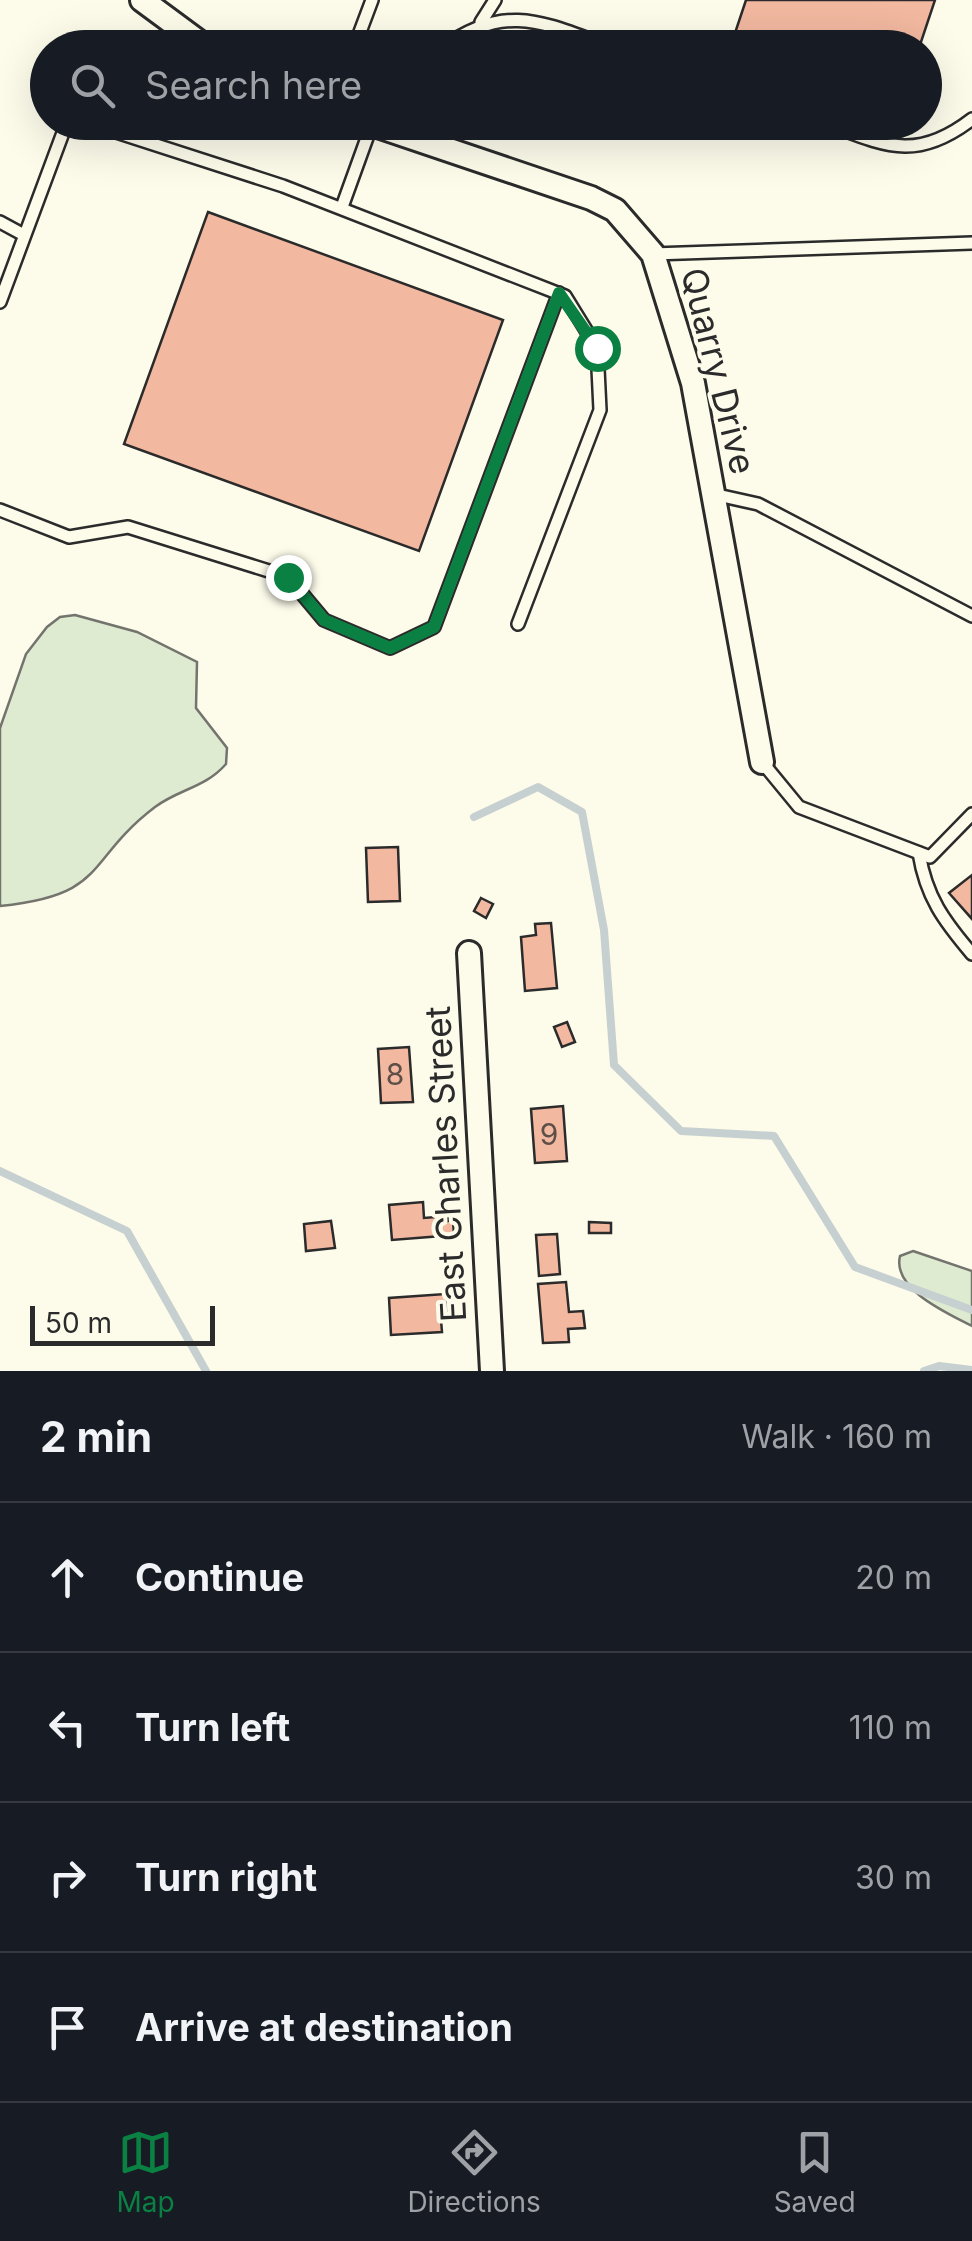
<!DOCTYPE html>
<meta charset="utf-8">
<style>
:root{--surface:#171b24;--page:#20242c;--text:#f1f3f6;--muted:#9ea1a6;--line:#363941;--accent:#0b8043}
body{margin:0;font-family:Inter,sans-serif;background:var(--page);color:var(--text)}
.scale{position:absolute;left:30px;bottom:25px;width:185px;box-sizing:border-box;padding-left:10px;border:5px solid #2b2b2b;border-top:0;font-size:28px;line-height:35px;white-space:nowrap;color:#2b2b2b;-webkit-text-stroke:8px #fdfbea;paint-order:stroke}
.stop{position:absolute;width:30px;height:30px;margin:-22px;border:8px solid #0b8043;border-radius:50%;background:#fff}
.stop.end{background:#0b8043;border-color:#fff;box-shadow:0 2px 10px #0008}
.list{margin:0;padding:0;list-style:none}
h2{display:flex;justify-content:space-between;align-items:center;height:130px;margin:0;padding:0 40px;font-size:42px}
h2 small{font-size:32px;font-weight:400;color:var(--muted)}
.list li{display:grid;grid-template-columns:65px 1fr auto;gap:30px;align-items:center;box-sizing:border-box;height:150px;padding:0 40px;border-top:2px solid var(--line)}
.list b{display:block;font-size:38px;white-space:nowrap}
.list em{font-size:32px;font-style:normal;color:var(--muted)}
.icon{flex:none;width:55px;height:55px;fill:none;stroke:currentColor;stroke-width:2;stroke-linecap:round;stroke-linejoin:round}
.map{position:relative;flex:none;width:972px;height:1371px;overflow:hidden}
.search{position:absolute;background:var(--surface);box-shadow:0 10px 40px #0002;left:30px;right:30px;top:30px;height:110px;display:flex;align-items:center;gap:25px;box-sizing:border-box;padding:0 35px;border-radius:55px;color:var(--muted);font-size:38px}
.sheet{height:730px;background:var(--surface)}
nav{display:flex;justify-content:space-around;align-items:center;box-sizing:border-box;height:140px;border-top:2px solid var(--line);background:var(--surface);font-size:28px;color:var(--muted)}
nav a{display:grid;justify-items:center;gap:5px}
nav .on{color:var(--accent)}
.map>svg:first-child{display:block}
.green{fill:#deebd1;stroke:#74746e;stroke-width:2.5}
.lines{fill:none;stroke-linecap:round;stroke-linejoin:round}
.stream{stroke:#c7d0d0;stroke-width:8}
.building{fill:#f2b8a0;stroke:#2b2b2b;stroke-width:2.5}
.service-casing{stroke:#2b2b2b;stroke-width:16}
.minor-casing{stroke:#2b2b2b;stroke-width:28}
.service{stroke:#fdfbea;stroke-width:11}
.minor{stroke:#fdfbea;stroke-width:22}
.route{stroke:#0b8043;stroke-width:12}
.labels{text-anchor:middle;stroke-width:8;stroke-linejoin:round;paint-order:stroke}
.number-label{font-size:30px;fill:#5d4e48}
.street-label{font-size:35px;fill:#2b2b2b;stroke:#fdfbea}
</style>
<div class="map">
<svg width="972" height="1371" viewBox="0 0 972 1371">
<rect width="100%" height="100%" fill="#fdfbea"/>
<!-- green -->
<g class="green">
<path d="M75,615L137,632L197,662L196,708L227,748L226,764C205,788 179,789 155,807C84,861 109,895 0,906V728L26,654L47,627L60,617Z"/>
<path d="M913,1251L972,1271V1326C947,1313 892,1289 900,1256Z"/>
</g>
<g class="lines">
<!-- stream -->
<g class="stream">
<polyline points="474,817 538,787 582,812 604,930 614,1065 681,1131 774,1136 855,1267 972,1310"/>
<polyline points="0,1171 127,1231 206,1371"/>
<polyline points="924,1371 939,1366 972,1370"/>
</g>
</g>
<!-- building -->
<g class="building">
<polygon points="746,0 935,0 919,48 730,48"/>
<polygon points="208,212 503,320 419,551 124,444"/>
<polygon points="398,847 400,901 368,902 366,848"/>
<polygon points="972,875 972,919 949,893"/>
<polygon points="481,898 493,904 486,918 474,911"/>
<polygon points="551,923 557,988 525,991 521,937 536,935 535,924"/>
<polygon points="567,1022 575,1042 562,1047 554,1027"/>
<polygon points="409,1047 413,1102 381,1103 378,1049"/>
<polygon points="563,1106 567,1161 535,1163 531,1109"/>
<polygon points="423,1202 424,1218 448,1216 448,1221 453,1220 454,1235 392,1240 389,1205"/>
<polygon points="331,1221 335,1248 306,1251 304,1224"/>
<polygon points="589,1222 611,1223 611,1233 589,1233"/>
<polygon points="557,1234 560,1274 539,1276 536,1235"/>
<polygon points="566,1282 569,1312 583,1311 585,1328 568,1329 569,1342 543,1343 538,1284"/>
<polygon points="445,1294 447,1320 441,1320 442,1332 391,1335 389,1298"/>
</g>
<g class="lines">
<!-- service casing -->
<g class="service-casing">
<g id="service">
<polyline points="481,22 495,0"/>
<polyline points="354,48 372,0"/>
<path d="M442,48C507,1 544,23 613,48"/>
<polyline points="85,122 283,186 565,296 597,348 600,410 518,624"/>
<path d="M822,122C884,145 915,163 972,119"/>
<polyline points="342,207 372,124"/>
<polyline points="0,222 24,235"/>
<polyline points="653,254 972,243"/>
<polyline points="0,302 67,122"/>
<polyline points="713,494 758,504 972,616"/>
<polyline points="0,510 69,537 128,527 288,577 324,620 390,648 434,627 559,293"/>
<polyline points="762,762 799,807 930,857 972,814"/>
<path d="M919,853C926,897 944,921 972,954"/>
</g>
</g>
<!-- minor casing -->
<g class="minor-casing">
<g id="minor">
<polyline points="142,0 207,48"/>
<polyline points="366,122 591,198 615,210 653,254 693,383 762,762"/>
<polyline points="469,953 492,1371"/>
</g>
</g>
<!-- service -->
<use href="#service" class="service"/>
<!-- minor -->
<use href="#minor" class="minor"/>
</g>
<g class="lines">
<!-- route -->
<polyline class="route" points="288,577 324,620 390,648 434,627 559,293 597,348"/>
</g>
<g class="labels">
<!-- number labels -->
<g class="number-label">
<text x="395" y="1085">8</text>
<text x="549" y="1145">9</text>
</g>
<!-- street labels -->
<g class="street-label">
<text transform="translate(718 371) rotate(76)" y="12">Quarry Drive</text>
<text transform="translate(446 1164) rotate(-93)" y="12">East Charles Street</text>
</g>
</g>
</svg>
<div class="scale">50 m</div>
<div class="stop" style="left:597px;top:348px"></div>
<div class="stop end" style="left:288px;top:577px"></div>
<div class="search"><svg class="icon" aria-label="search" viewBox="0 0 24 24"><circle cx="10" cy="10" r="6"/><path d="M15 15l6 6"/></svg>Search here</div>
</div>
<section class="sheet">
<h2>2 min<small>Walk · 160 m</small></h2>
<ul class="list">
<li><svg class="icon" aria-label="ahead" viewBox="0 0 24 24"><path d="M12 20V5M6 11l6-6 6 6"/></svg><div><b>Continue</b></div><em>20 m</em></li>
<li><svg class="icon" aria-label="left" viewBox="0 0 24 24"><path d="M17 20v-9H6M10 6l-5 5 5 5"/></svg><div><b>Turn left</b></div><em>110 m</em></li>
<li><svg class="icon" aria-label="right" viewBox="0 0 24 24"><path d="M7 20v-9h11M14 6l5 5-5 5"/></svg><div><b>Turn right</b></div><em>30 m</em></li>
<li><svg class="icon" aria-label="arrive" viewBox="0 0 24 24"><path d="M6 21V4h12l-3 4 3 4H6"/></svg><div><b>Arrive at destination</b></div></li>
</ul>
</section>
<nav>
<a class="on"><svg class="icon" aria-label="map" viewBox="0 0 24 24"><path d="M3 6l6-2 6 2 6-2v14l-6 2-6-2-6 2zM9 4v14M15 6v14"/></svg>Map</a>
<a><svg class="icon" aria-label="directions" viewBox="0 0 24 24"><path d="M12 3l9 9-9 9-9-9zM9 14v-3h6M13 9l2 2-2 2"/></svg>Directions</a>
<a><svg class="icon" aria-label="saved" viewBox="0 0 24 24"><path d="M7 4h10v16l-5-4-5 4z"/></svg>Saved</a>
</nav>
